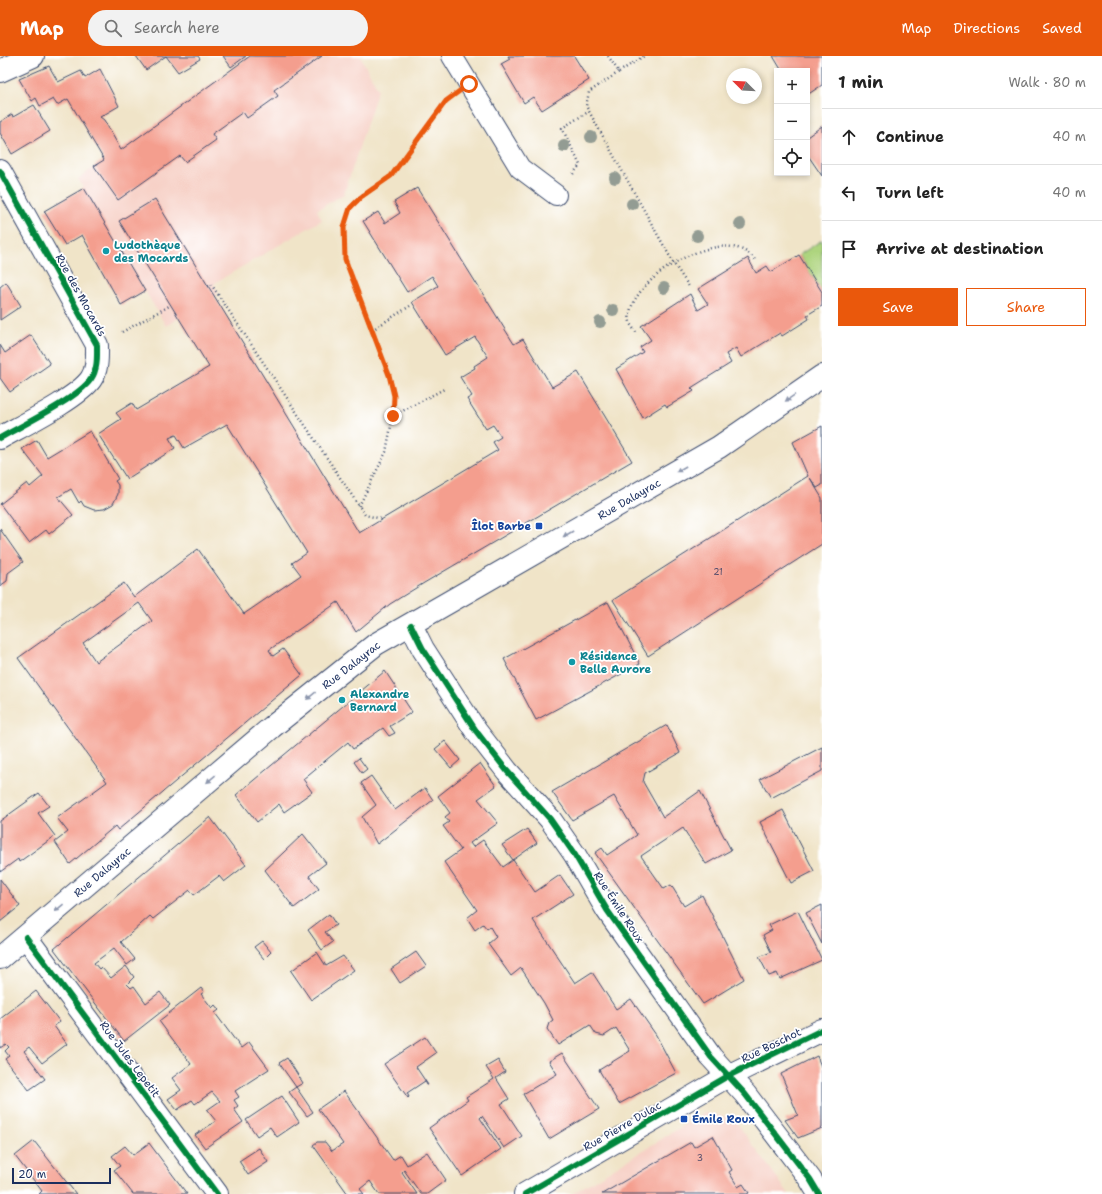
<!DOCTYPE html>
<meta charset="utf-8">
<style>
:root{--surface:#fff;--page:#f2f2f2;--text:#222;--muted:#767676;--line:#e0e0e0;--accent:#ea580c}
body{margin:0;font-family:"Shantell Sans",sans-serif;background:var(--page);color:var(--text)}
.controls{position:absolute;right:12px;top:12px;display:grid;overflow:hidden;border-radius:0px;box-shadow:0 2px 6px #0003}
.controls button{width:36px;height:36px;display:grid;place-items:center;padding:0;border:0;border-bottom:1px solid var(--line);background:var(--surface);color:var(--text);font:20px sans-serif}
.compass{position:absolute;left:726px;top:12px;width:36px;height:36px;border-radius:50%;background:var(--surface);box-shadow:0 2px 6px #0003;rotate:294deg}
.scale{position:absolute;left:12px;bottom:10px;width:99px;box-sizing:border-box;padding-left:4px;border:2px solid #1b2f5e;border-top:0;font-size:11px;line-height:14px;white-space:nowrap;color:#1b2f5e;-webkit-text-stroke:3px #fff;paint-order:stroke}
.stop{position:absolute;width:12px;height:12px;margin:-9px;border:3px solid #ea580c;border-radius:50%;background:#fff}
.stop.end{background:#ea580c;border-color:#fff;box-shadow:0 1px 4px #0008}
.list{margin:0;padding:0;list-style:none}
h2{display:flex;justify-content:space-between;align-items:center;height:52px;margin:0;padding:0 16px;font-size:17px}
h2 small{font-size:13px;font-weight:400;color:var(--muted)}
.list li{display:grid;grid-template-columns:26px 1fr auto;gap:12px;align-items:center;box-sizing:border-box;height:56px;padding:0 16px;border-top:1px solid var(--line)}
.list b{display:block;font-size:15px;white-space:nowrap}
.list em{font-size:13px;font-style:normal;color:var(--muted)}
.actions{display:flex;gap:8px;padding:12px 16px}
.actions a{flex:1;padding:9px 0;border:1px solid var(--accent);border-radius:0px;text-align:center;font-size:14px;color:var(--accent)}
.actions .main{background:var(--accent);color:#fff}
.icon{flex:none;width:22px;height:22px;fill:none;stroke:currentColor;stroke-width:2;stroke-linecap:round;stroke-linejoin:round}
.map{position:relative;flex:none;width:822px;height:1138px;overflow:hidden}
header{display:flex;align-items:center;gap:24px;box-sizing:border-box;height:56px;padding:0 20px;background:var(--accent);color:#fff}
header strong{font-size:19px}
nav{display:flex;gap:22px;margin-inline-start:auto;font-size:14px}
.search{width:280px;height:36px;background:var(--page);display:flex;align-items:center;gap:10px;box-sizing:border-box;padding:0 14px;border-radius:22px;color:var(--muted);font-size:15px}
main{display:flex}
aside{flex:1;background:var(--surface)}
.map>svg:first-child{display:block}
.built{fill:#f7d1c7}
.green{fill:#add47e;stroke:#64826e}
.building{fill:#f49e8e;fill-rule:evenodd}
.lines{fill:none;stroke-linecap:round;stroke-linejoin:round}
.service-casing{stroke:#3b4a6e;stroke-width:22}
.minor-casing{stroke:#3b4a6e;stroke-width:24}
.tertiary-casing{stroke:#3b4a6e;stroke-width:24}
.secondary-casing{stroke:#3b4a6e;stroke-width:24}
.path{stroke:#3b4a6e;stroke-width:2.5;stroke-dasharray:1 3;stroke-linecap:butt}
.service{stroke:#fff;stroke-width:20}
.minor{stroke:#fff;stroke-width:22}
.tertiary{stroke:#fff;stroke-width:22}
.secondary{stroke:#fff;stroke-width:22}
.cycleway-casing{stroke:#fff;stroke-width:8}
.cycleway{stroke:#00873e;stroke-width:6}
.tree{fill:#939c93}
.oneway{fill:#8d97ae}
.route{stroke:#ea580c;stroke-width:5}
.culture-dot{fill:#0f9aa8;stroke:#fff;stroke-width:1.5}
.transit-dot{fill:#1a4fb4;stroke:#fff;stroke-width:1.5}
.labels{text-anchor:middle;stroke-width:3.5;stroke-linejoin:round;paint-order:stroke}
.number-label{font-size:9px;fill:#514b6a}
.culture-label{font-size:11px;font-weight:bold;fill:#0d838f;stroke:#fff;text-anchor:start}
.street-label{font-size:11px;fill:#1b2f5e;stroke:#fff}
.transit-label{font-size:11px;font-weight:bold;fill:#164399;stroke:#fff;text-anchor:end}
</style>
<header>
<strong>Map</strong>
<div class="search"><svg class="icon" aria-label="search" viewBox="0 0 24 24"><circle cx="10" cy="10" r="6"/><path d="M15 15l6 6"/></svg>Search here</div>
<nav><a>Map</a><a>Directions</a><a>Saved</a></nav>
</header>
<main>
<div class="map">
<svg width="822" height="1138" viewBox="0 0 822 1138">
<rect width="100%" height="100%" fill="#fff"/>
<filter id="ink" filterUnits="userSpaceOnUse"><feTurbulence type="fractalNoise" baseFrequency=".025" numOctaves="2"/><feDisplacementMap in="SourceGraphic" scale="8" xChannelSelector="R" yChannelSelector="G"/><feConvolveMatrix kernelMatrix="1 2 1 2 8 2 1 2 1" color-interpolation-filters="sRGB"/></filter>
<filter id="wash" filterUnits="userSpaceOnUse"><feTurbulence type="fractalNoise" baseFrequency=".012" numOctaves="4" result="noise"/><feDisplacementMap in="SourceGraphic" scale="16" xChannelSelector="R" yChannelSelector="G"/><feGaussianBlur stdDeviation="0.9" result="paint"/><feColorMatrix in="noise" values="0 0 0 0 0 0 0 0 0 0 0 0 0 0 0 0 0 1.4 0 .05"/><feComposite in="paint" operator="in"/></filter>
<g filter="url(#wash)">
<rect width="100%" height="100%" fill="#f0e4c8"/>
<!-- built -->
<g class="built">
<polygon points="251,0 360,0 378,33 344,138 317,154 322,164 216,226 214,229 218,237 166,270 78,123"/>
<polygon points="704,1057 733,1062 789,1138 572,1138"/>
</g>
<!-- green -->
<polygon class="green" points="822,184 822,236 799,199"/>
<g id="blocks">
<!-- building -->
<g class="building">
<polygon points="136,0 198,0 200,3 178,16 166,0 146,14"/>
<polygon points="223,0 246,0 231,11"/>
<polygon points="250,0 322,0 274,34 278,40 247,62 243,56 212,78 216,84 185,106 180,100 118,144 94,110 104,104 68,43 57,49 53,43 40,50 36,42 32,45 19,23 49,10 58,26 81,15 85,22 100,13 119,50 100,61 104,64 121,94"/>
<polygon points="508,0 574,0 589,24 542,54 533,41 524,47 501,8 510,3"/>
<polygon points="773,0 822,0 822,29 807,39 807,15 782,15"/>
<polygon points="34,49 50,75 12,98 0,77 0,66 12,58 13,61"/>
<polygon points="822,70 822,120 807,98 807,81"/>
<polygon points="84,132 145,235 121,249 82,179 65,189 44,155"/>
<path d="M417,132L514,288L523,283L552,331L578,316L632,405L424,527L390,548L356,576L338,546L269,594L273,600L283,593L302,619L132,762L118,774L115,770L70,808L55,786L68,776L57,762L107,726L18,602L124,527L134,541L198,493L244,558L301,519L292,507L307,497L227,368L184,392L176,379L169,382L175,392L127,423L98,378L121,363L116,357L132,347L136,354L209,311L119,165L155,143L359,477L498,394L493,386L501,381L493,369L486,373L467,343L472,340L460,321L475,312L474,310L488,301L475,281L445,299L412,246L438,230L432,220L407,236L363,165L378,156L385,167L400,157L394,146ZM139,547L152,565L96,606L83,587Z"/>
<polygon points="799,199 822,236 822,250 807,259 809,263 782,280 780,277 741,301 736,292 726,298 731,307 691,332 694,335 667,351 665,348 643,362 616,313 643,296 640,291 651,284 641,270 690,238 698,254 708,248 698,233 748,202 756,217 767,210 771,216"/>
<polygon points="6,226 21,250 0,264 0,231"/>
<polygon points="31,279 50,308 10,336 0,322 0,289 5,297"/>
<polygon points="822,370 822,429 817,432 810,422 822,442 822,488 648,600 613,544 808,420 793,386"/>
<polygon points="90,375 118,423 115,425 118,429 118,438 113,448 104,453 94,454 84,450 81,445 79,447 71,433 58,441 73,459 49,478 46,474 29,487 0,448 27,427 30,431 43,420 22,393 37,384 47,401"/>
<polygon points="0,473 23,506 8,517 7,525 0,530"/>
<polygon points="608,546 640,608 536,664 504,603"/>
<polygon points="385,615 412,656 390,670 395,677 389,680 383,672 353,693 348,686 303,723 312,736 284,756 279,748 257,766 236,739"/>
<polygon points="667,669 680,697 645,717 643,726 663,761 700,735 731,794 706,808 683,772 641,800 664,833 671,829 684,850 702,839 744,923 703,948 595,797 602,792 607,799 637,779 614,740 572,764 552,736"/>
<polygon points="445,685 460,704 451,712 435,693"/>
<polygon points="822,691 822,715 771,742 760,723"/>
<polygon points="359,702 367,713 362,717 354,706"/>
<polygon points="480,707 496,730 478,743 498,767 470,787 473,791 483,784 503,811 513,804 535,836 560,819 573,838 533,864 575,927 592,916 616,953 631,943 656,979 676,1017 619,1048 599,1014 630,995 616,972 604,980 596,978 590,969 558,989 547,973 549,967 553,964 544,947 521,912 511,920 488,888 496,881 490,871 487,873 483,868 475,874 467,862 477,854 444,806 461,794 443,770 449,766 445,761 450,757 438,740"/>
<polygon points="371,720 395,754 425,732 433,744 377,788 362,761 376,749 361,727"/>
<polygon points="39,737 49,750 38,757 55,780 19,806 18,803 0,816 0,765"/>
<polygon points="783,754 814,815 791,827 760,766"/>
<polygon points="210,761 246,809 224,826 219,820 194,839 190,834 153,863 150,860 121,886 135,903 127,909 114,892 94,907 99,913 101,911 111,922 126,910 134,921 127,928 131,932 134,930 146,947 160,936 170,949 124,985 54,893"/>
<polygon points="527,773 537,787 513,804 502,789"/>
<polygon points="303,778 326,807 309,820 319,833 294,852 265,814"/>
<polygon points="0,823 20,850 0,866"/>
<polygon points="822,849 822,888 806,857"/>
<polygon points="798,855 822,904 780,923 777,917 769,920 759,901 771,896 763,879 772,874 769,869"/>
<polygon points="329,858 336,869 325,876 333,886 322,894 308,874"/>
<polygon points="262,885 271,896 264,903 254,891"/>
<polygon points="317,896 326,910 343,900 354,914 311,944 291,915"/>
<polygon points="416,896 426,910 400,927 391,913"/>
<polygon points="201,932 204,936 201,938 212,952 215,949 219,954 215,957 241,992 249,986 269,1013 235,1035 239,1041 234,1044 238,1050 234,1053 243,1066 205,1092 195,1079 216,1065 207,1054 220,1045 212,1036 195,1048 192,1044 177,1054 168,1043 181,1034 172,1022 191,1008 159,965"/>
<polygon points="36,935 60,966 54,970 67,988 42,1007 29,991 24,995 45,1023 29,1034 5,1003 9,1000 5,995 9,991 6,988 0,992 0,963"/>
<polygon points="425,981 436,997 416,1011 428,1029 427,1029 425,1025 407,1037 409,1041 408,1042 384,1008"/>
<polygon points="562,997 599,1053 549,1083 523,1038 557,1018 549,1005"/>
<polygon points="817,1000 822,1013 822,1072 798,1082 785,1064 798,1059 781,1018"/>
<polygon points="287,1002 303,1027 296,1031 279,1007"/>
<polygon points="498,1004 505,1016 496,1022 509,1043 501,1048 522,1080 504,1092 482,1060 480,1062 501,1093 462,1120 429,1072 468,1044 466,1041 494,1023 486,1011"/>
<polygon points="296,1031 313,1056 307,1060 289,1036"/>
<polygon points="344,1035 393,1104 401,1099 407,1109 427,1096 446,1124 427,1138 421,1138 404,1114 402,1116 417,1138 379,1138 370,1125 360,1133 364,1138 348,1138 313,1089 317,1086 325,1086 332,1095 343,1088 318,1053"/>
<polygon points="282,1040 299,1066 277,1081 270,1071 257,1080 246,1064"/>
<polygon points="713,1080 732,1114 729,1116 738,1131 743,1128 749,1137 747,1138 602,1138 691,1086 694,1091"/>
<polygon points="34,1085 76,1138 39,1138 42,1135 15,1100"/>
<polygon points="149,1087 158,1099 187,1138 133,1138 114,1114 120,1110 112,1100 125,1090 133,1099"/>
<polygon points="259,1092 268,1106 248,1119 239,1105"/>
</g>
</g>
</g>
<g filter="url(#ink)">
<use href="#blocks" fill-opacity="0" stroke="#3b4a6e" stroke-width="1"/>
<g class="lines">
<!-- service casing -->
<g class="service-casing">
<polyline id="service" points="452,0 520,112 556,139"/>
</g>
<!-- minor casing -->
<g class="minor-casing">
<g id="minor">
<path d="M0,115L97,289C97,300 98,313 91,323C78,342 23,369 0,382"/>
<polyline points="411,569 423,593 476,675 507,715 550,763 575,799 607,854 711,1001 745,1038 810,1123 819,1138"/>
<polyline points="26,881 217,1138"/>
</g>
</g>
<!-- tertiary casing -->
<g class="tertiary-casing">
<polyline id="tertiary" points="0,15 33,0"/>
</g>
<!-- secondary casing -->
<g class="secondary-casing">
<g id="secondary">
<polyline points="0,902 272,671 376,588 719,391 822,320"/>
<polyline points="525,1138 728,1020 822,974"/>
</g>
</g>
<!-- path -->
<g class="path">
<polyline points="608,0 619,16 589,36 586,50 674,208 690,232"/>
<polyline points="619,16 644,0"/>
<polyline points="573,118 580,109 562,72 588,56"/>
<polyline points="208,230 211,228 365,459 382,463"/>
<polyline points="372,274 410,250"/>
<polyline points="122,276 171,249"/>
<path d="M636,276C634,273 630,269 630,266C621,228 725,162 755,204"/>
<polyline points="393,360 444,333"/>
<polyline points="359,450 386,396 393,360 394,339 389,319 345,203 344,171 350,152 361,141 391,120 447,44"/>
</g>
<!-- service -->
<use href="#service" class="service"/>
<!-- minor -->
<use href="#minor" class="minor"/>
<!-- tertiary -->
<use href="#tertiary" class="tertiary"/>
<!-- secondary -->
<use href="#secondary" class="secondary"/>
<!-- cycleway casing -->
<g class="cycleway-casing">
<g id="cycleway">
<path d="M0,115L97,289C97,300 98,313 91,323C78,342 23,369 0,382"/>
<polyline points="411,569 423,593 476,675 507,715 550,763 575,799 607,854 711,1001 745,1038 810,1123 819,1138"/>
<polyline points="26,881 217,1138"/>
<polyline points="525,1138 728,1020 822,974"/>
</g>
</g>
<!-- cycleway -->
<use href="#cycleway" class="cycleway"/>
</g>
<!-- trees -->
<g class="tree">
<circle cx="591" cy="81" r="6"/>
<circle cx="564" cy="90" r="6"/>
<circle cx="615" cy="122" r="6"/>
<circle cx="632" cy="148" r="6"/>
<circle cx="740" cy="168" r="6"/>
<circle cx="697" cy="180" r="6"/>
<circle cx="664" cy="232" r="6"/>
<circle cx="613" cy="254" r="6"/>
<circle cx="600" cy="266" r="6"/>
</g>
<!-- one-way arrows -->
<defs><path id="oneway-solid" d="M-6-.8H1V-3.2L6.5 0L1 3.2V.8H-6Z"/></defs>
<g class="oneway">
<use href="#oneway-solid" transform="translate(790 342) rotate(146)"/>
<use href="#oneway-solid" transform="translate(681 413) rotate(150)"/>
<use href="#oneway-solid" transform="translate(568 478) rotate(150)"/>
<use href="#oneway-solid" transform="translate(311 640) rotate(141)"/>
<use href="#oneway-solid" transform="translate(211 723) rotate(140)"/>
<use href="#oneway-solid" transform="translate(59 852) rotate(140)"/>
</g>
</g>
<g class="lines" filter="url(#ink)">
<!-- route -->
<polyline class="route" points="393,360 394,340 389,319 345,203 344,171 350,152 361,141 391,120 446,45 469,28"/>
</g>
<!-- markers -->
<g class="culture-dot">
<circle cx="106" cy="195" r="4"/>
<circle cx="572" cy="606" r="4"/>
<circle cx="342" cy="644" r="4"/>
</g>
<g class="transit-dot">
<rect x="535" y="466" width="8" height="8" rx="2"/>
<rect x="680" y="1059" width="8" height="8" rx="2"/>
</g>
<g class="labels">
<!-- number labels -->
<g class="number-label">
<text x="718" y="519">21</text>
<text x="700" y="1105">3</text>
</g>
<!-- culture labels -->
<g class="culture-label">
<text x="114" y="193">Ludothèque<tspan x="114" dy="13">des Mocards</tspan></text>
<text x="580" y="604">Résidence<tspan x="580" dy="13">Belle Aurore</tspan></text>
<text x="350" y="642">Alexandre<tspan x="350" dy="13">Bernard</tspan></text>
</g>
<!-- street labels -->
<g class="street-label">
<text transform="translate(81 239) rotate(61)" y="4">Rue des Mocards</text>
<text transform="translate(629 443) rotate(-30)" y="4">Rue Dalayrac</text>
<text transform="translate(351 609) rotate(-38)" y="4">Rue Dalayrac</text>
<text transform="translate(102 816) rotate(-40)" y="4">Rue Dalayrac</text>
<text transform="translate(619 851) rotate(57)" y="4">Rue Émile Roux</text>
<text transform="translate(771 989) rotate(-26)" y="4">Rue Boschot</text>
<text transform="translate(130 1003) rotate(53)" y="4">Rue Jules Lepetit</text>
<text transform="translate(622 1070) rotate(-30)" y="4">Rue Pierre Dulac</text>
</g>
<!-- transit labels -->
<g class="transit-label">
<text x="531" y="474">Îlot Barbe</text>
<text x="692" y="1067" text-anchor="start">Émile Roux</text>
</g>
</g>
</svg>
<div class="controls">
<button>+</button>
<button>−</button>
<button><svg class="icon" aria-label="locate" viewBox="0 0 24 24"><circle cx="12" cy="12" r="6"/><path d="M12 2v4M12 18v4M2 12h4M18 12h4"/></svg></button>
</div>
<svg class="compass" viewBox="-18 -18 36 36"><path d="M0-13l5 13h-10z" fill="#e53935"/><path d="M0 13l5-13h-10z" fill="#767676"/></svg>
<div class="scale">20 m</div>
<div class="stop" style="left:469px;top:28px"></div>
<div class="stop end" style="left:393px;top:360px"></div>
</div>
<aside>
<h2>1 min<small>Walk · 80 m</small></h2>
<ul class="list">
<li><svg class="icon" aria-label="ahead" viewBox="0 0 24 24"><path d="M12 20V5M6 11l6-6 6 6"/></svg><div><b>Continue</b></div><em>40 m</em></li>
<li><svg class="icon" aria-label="left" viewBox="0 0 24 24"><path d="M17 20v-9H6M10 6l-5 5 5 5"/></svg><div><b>Turn left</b></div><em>40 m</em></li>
<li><svg class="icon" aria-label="arrive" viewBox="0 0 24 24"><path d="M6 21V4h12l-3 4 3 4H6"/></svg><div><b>Arrive at destination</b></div></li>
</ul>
<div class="actions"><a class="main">Save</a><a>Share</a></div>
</aside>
</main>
